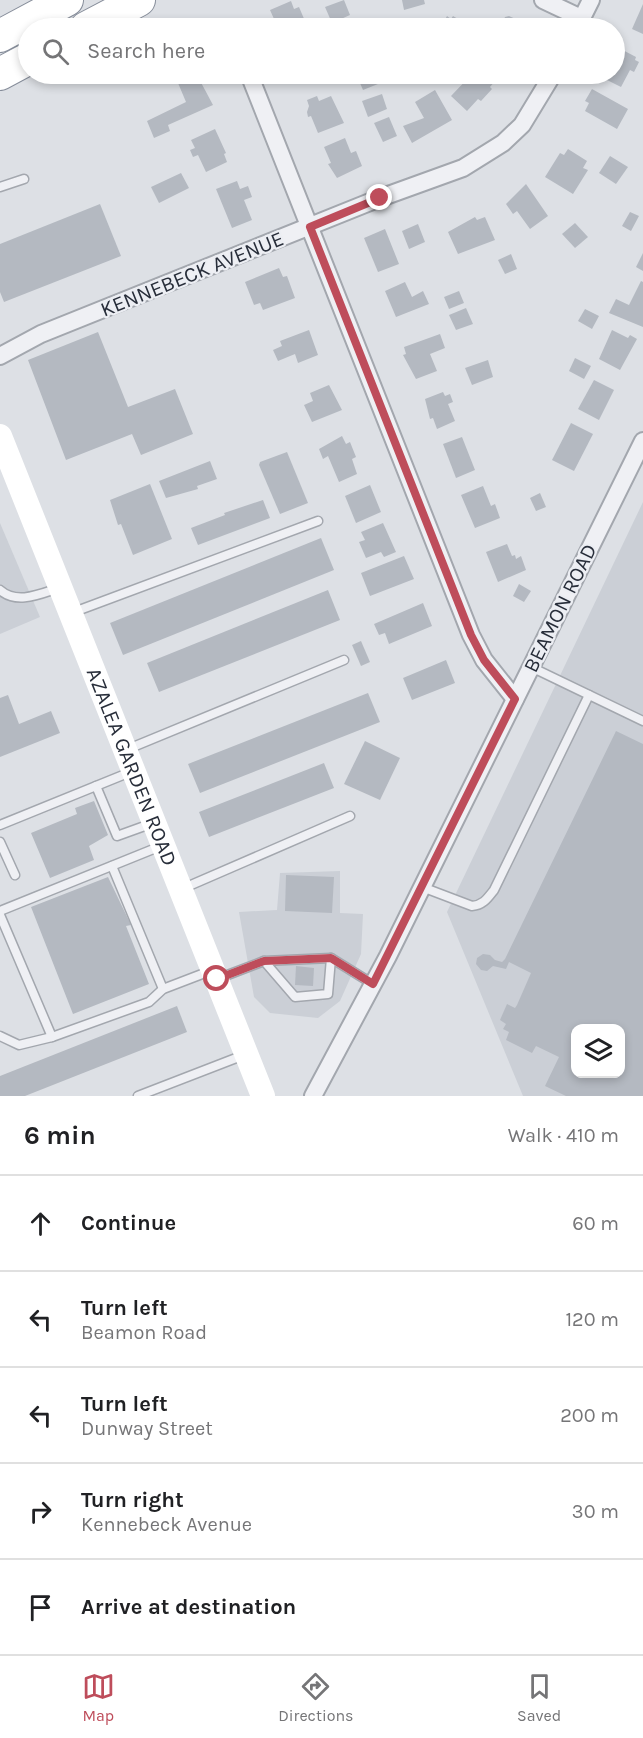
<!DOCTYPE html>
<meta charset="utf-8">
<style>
:root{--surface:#fff;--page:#f2f2f2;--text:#202124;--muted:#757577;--line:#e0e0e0;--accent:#be4d5b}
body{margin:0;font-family:Karla,sans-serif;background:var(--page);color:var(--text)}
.controls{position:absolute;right:18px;bottom:18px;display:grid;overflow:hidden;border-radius:12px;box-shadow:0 3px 9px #0003}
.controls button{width:54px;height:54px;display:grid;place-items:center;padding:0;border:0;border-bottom:2px solid var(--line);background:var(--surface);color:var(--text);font:30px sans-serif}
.stop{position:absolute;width:18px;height:18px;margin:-14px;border:4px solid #be4d5b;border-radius:50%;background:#fff}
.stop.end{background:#be4d5b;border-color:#fff;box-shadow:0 2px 6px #0008}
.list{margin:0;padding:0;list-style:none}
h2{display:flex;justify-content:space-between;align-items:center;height:78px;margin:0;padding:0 24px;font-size:26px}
h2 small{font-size:20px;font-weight:400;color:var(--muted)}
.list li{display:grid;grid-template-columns:39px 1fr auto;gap:18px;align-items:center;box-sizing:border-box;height:96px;padding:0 24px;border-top:2px solid var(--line)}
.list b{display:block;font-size:22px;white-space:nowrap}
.list p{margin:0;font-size:20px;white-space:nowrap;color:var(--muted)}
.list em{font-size:20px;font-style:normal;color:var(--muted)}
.icon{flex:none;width:33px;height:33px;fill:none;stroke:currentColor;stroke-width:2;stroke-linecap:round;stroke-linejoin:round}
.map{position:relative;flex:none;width:643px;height:1096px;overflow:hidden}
.search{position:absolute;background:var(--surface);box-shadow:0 3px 9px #0003;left:18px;right:18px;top:18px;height:66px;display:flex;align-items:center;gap:15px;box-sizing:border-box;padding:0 21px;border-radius:33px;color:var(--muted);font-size:22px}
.sheet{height:558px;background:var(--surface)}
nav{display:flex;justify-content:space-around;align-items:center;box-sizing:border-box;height:84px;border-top:2px solid var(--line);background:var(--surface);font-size:16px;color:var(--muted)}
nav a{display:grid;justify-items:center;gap:3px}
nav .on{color:var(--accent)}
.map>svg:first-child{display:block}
.built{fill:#cbcfd6;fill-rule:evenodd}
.building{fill:#b4b9c1;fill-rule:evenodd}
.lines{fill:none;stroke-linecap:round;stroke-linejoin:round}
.lane-casing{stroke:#a3a7ae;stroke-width:11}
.street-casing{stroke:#a3a7ae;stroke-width:20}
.highway-casing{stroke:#868d9a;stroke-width:34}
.lane{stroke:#eff0f4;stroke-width:8}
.street{stroke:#eff0f4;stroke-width:16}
.secondary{stroke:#fff;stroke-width:24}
.highway{stroke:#fff;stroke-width:32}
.route{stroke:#be4d5b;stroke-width:8}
.labels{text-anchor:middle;stroke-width:4.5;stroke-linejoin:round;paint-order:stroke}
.street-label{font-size:21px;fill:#282e3a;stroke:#eceef3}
</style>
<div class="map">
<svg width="643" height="1096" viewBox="0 0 643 1096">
<rect width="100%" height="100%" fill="#dde0e5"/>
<!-- built -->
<g class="built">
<path d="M643,502V1096H523L447,912ZM576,1028H620V1074H576Z"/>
<polygon points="0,523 40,617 0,634"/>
<polygon points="340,871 340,913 363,914 361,954 340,1001 318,1018 270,1013 254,997 239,912 277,910 280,873"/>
</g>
<!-- building -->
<g class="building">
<polygon points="344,0 350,15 332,23 325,7"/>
<polygon points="402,0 424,0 425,4 404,10"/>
<polygon points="291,1 294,9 299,7 305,21 300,23 302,28 278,28 270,10"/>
<polygon points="643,4 643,34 632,29"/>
<polygon points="447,16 451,19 453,16 468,25 467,28 447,28 442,25"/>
<polygon points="509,16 535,28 500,28 505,17"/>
<polygon points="617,47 636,57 635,60 639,62 634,72 630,70 621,87 601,77 603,74 614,74"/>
<polygon points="293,74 307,74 308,77 297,82"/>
<polygon points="356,74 374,74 378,84 363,90"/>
<polygon points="472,74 486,74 495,81 490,87 492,89 481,101 478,99 467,111 451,96"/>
<polygon points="197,75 213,105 168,125 170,131 154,138 147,121 186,102 178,83"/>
<polygon points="592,89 628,109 617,129 585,111 589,103 585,101"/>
<polygon points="435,90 452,120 412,143 403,126 424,118 415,102"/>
<polygon points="382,94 387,109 368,117 362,101"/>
<polygon points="317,96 319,101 331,96 344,123 318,133 311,116 308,117 307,112 309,106 307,100"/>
<polygon points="389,117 397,136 383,142 374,123"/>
<polygon points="215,129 226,153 224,154 227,162 206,172 198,155 193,157 190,150 195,148 191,140"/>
<polygon points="345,138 351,153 356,151 362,166 337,178 328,164 331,163 324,147"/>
<polygon points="568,149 587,161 583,168 588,170 573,194 545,177 560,153 564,155"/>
<polygon points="610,156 628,167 616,184 599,173"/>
<polygon points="181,173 189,188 159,203 151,187"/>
<polygon points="237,181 240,189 248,186 252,197 244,200 252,220 232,228 216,189"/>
<polygon points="526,184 548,216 530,229 517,211 513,214 506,204"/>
<polygon points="100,204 121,256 4,302 0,292 0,244"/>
<polygon points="630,212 639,216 631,231 622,226"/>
<polygon points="475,217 477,220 485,217 495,240 458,254 448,232"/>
<polygon points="575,223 588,237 575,248 562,234"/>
<polygon points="418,224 425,242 409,249 402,231"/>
<polygon points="385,229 399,264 378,272 364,238"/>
<polygon points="643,253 643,271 636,267"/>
<polygon points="511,254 517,269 505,274 498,260"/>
<polygon points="279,268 283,277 287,276 295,298 263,310 260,303 254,305 245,282"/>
<polygon points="641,281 643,282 643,327 609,313 616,299 629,305"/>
<polygon points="405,282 412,297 423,291 429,304 396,317 385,291"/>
<polygon points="459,291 464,303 449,309 444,297"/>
<polygon points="466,308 473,324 456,330 449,315"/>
<polygon points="585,309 599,316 592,329 578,321"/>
<polygon points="309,330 318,355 298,363 295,354 278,361 273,350 282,346 280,341"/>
<polygon points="612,330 628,338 630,335 637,339 620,370 599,359"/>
<polygon points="98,332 128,407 175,389 193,434 141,455 132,434 66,460 28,360"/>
<polygon points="440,334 445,348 430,354 437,371 416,379 403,355 406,354 404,347"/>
<polygon points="575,358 591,366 584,379 569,371"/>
<polygon points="488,360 493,377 472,385 465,368"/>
<polygon points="594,380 614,390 599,420 578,409"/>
<polygon points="329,385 342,410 312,422 304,405 313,401 310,393"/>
<polygon points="443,392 445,396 450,394 453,402 448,404 455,421 437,429 433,418 430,419 425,399"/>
<polygon points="571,423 593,434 574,471 552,460"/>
<polygon points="342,436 346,444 350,442 356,457 352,459 357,474 339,482 328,456 323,459 319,449"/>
<polygon points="462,437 475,470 456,478 443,444"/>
<polygon points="287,452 308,503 280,514 259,465 260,462"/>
<polygon points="210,461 217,479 197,486 198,489 166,498 159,481"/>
<polygon points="150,484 172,539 133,555 121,524 118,525 110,500"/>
<polygon points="370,485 381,512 356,523 345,496"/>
<polygon points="483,486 491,506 495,504 500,518 475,528 461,495"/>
<polygon points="540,493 546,507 536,511 530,498"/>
<polygon points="263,500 270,518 198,545 191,528 225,515 224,513"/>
<polygon points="383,523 396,552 384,557 381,552 366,558 359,542 365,540 361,532"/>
<polygon points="321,538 334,570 123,655 110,623"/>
<polygon points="507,544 512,556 515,555 516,559 521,556 526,570 498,582 486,552"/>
<polygon points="404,556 414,579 370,596 361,573"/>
<polygon points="519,584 531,591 524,602 513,596"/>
<polygon points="328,590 340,620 159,692 147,663"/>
<polygon points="423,603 432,626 389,644 385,633 379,635 374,624"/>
<polygon points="361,641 370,662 361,666 352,645"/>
<polygon points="446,660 455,683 412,700 403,678"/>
<polygon points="368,693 380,722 200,793 188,764"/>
<polygon points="8,695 19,724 51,711 60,733 0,757 0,698"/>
<path d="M616,731L643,744V1096H566L545,1086L559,1057L536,1046L532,1053L506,1040L509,1032L503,1029L506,1024L500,1020L507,1004L515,1008L517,1005L531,973L509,962L506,969L493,966L487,971L481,970L476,964L477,958L483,954L490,955L495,960L502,962L505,959ZM576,1028H620V1074H576Z"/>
<polygon points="365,741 400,758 380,800 344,784"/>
<polygon points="324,763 334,788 209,837 199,812"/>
<polygon points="94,801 108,835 89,846 94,860 50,878 31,833 77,814 75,808"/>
<polygon points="286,875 334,877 332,913 285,911"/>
<polygon points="108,877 131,925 126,926 149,984 73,1014 31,907"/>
<polygon points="296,966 314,968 313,986 295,985"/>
<polygon points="177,1006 187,1032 25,1096 0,1096 0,1076"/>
</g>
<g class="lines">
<!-- lane casing -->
<g class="lane-casing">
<g id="lane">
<polyline points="0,187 24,179"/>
<path d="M0,590C17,605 40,594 59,588"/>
<polyline points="74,612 318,521"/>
<polyline points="531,667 643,721"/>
<polyline points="128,749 344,660"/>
<polyline points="96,786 117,836 153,823"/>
<polyline points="0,825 133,771"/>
<polyline points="0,842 15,875"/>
<polyline points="112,866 163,989"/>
<path d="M422,887L472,906C483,905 487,899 494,890L589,695"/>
<polyline points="184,888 350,816"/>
<polyline points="0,911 161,846"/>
<polyline points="0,915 52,1037"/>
<polyline points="264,961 295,997 328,994 331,958"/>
<polyline points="217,979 264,961 331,958 373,984"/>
<polyline points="0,1036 19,1045 52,1037 149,1002 163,989 210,971"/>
<polyline points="138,1096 244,1055"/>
</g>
</g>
<!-- street casing -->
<g class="street-casing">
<g id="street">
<polyline points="543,0 581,18"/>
<polyline points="577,28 591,0"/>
<polyline points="249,74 471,635 484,660 515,699"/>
<polyline points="0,356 41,334 380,198 463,168 503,143 522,125 553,74"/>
<polyline points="313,1096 388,956 643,441"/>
</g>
</g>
<!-- highway casing -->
<g class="highway-casing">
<g id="highway">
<polyline points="86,28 139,0"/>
<polyline points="0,36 67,0"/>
<polyline points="0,74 28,59"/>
</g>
</g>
<!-- lane -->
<use href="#lane" class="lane"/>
<!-- street -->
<use href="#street" class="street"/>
<!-- secondary -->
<path class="secondary" id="s1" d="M0,436L263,1096"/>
<!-- highway -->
<use href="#highway" class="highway"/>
</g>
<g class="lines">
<!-- route -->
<polyline class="route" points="217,979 264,961 331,958 373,984 515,699 484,660 471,635 310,227 380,198"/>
</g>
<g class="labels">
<!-- street labels -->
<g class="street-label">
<text transform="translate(192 274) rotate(-22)" y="7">KENNEBECK AVENUE</text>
<text transform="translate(560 608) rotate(-64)" y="7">BEAMON ROAD</text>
<text dy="7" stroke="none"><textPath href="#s1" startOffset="356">AZALEA GARDEN ROAD</textPath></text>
</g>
</g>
</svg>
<div class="controls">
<button><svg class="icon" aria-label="layers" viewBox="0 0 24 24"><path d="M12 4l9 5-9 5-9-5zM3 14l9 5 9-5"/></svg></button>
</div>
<div class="stop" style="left:217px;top:979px"></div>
<div class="stop end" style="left:380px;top:198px"></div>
<div class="search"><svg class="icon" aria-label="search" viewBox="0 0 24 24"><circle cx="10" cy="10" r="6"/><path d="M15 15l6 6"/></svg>Search here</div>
</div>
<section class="sheet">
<h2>6 min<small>Walk · 410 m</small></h2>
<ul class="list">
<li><svg class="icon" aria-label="ahead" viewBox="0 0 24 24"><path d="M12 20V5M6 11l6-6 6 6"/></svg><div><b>Continue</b></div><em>60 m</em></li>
<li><svg class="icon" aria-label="left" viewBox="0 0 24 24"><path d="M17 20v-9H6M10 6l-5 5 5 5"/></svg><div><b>Turn left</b><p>Beamon Road</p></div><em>120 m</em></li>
<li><svg class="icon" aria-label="left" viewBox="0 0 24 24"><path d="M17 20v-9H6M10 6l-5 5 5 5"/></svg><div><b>Turn left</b><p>Dunway Street</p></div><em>200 m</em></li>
<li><svg class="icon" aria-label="right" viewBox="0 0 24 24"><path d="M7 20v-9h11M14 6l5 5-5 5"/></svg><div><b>Turn right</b><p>Kennebeck Avenue</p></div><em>30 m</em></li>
<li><svg class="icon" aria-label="arrive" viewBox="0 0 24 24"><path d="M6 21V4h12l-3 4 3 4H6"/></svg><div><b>Arrive at destination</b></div></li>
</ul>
</section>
<nav>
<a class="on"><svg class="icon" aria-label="map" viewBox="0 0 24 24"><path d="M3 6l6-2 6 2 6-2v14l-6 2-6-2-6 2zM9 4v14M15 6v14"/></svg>Map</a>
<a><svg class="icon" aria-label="directions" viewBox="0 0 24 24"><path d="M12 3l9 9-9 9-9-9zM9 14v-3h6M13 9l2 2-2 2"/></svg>Directions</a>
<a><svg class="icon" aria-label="saved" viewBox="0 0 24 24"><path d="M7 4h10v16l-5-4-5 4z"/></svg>Saved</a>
</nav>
